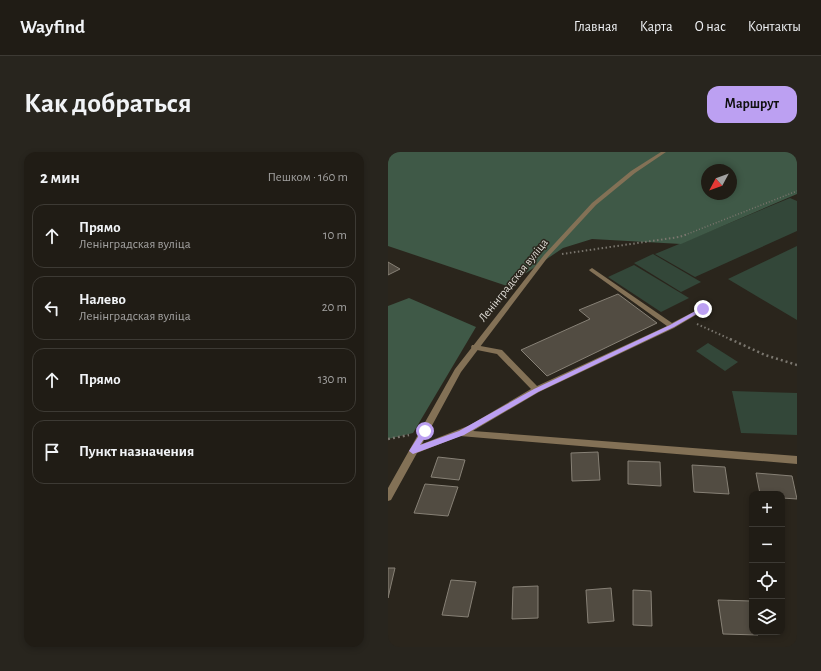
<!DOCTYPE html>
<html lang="ru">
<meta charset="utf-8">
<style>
:root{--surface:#201c15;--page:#28251e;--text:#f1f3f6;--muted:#a2a1a0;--line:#3d3a34;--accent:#bca0f2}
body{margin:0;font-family:"Alegreya Sans",sans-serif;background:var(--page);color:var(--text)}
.controls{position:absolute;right:12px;bottom:12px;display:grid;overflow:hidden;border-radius:8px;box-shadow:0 2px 6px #0003}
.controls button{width:36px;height:36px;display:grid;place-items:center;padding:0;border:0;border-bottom:1px solid var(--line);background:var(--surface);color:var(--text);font:20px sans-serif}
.compass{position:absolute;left:313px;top:12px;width:36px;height:36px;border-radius:50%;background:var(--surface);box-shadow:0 2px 6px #0003;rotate:229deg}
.stop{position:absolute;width:12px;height:12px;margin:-9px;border:3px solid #bca0f2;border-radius:50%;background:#fff}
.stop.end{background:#bca0f2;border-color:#fff;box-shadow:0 1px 4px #0008}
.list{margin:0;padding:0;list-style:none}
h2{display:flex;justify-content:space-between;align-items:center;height:52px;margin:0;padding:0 16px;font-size:17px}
h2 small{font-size:13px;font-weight:400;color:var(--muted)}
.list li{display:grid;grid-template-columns:26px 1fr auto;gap:12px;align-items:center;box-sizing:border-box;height:64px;margin:0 8px 8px;padding:0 8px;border:1px solid var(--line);border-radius:12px}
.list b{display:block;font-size:15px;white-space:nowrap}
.list p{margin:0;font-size:13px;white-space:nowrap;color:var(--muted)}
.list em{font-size:13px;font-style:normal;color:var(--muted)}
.icon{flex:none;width:22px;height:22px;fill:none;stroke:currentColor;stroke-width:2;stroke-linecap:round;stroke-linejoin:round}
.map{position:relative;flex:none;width:409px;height:495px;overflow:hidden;border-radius:12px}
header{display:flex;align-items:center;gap:24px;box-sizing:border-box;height:56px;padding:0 20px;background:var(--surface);border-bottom:1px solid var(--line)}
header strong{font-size:19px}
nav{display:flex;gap:22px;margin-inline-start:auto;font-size:14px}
.intro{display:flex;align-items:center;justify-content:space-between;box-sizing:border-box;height:96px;padding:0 24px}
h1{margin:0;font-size:28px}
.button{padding:10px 18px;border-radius:12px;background:var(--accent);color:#111;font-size:14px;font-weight:700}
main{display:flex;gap:24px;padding:0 24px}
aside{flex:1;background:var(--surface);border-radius:12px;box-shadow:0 2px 6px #0003}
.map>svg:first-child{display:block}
.green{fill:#334739}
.forest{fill:#3f5947;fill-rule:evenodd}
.building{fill:#524c42;stroke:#878176}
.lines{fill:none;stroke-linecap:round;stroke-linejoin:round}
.path-far2{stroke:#7a766e;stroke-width:1.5;stroke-dasharray:1 2;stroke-linecap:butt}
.path-far1{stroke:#7a766e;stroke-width:2;stroke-dasharray:1.5 2.5;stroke-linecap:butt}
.path{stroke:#7a766e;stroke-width:2.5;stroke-dasharray:2 3;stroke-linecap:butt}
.service{fill:#837156;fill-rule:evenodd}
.minor{fill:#837156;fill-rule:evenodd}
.route{fill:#bca0f2}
.labels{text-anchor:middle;stroke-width:3;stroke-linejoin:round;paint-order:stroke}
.far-street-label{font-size:12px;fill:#dddad4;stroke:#2a251c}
</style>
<header>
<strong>Wayfind</strong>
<nav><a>Главная</a><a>Карта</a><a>О нас</a><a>Контакты</a></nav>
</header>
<div class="intro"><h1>Как добраться</h1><a class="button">Маршрут</a></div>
<main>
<aside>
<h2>2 мин<small>Пешком · 160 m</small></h2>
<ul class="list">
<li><svg class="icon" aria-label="ahead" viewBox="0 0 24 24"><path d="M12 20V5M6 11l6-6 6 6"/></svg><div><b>Прямо</b><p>Ленінградская вуліца</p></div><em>10 m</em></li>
<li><svg class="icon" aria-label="left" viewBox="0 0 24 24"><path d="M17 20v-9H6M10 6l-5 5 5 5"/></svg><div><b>Налево</b><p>Ленінградская вуліца</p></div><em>20 m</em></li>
<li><svg class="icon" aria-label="ahead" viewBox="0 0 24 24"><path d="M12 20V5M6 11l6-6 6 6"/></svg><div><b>Прямо</b></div><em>130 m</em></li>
<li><svg class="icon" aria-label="arrive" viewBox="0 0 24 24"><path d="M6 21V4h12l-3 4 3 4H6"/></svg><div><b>Пункт назначения</b></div></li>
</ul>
</aside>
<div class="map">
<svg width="409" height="495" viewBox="0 0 409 495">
<rect width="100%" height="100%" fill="#2a251c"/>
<!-- green -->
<g class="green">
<polygon points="402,46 409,49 409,79 307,125 267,102"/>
<polygon points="409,94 409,168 340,127"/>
<polygon points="265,102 313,130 293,140 246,111"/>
<polygon points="246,113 301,146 273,160 220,125"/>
<polygon points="320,191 350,210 337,219 308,199"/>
<polygon points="344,239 409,241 409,283 353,281"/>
</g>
<!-- forest -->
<g class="forest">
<path d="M0,0H409V42L293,92L204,87L175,96L119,134L0,94ZM319,18H343V42H319Z"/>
<polygon points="21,146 88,175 25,281 0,287 0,154"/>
</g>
<!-- building -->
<g class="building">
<polygon points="0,110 12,117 0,123"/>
<polygon points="230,142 269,171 159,224 133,198 202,167 191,158"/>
<polygon points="210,300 212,328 184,329 183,301"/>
<polygon points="50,305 77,308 71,328 43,325"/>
<polygon points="240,309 272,310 273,334 240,332"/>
<polygon points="304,313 337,315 341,342 306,340"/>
<polygon points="368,321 404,324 409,347 394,346 394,342 372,342"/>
<polygon points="37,332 70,335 60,364 26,361"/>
<polygon points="0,416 7,416 0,446"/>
<polygon points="63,428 88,430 80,465 54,463"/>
<polygon points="150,434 150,466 124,467 125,435"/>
<polygon points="223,436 226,469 200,471 198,438"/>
<polygon points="245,438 263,439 264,474 245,473"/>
<polygon points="330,448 363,449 364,480 370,480 370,483 335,482"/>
</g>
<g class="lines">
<!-- path-far2 -->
<polyline class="path-far2" points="297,83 409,39"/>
<!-- path-far1 -->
<g class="path-far1">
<polyline points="174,102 291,85 300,82"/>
<polyline points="309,172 344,188"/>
</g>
<!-- path -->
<g class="path">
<polyline points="342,187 377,203 409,213"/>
<polyline points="0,287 21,283"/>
</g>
<!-- service -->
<polygon class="service" points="204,116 284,171 313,156 317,156 318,157 286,176 151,240 88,277 82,277 81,275 82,273 143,237 109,202 84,197 83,195 84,193 87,193 114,198 149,234 279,174 202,119 201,118"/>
<!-- minor -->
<polygon class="minor" points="273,0 278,0 247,21 208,53 160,105 73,220 34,292 85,272 88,273 89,275 88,277 85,279 409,304 409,312 72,284 29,301 3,348 0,349 0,336 67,217 156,103 204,51 243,19"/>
</g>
<!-- route -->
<polygon class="route" points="313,156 317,157 286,175 150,240 76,283 25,302 21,299 35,277 40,277 41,279 32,293 71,279 146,237 282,173"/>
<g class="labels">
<!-- far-street labels -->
<g class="far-street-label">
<text transform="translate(125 128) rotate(-51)" y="4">Ленінградская вуліца</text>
</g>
</g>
</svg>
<div class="controls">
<button>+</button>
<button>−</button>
<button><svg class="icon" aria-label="locate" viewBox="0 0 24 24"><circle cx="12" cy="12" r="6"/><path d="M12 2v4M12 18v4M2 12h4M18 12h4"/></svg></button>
<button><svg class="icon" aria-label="layers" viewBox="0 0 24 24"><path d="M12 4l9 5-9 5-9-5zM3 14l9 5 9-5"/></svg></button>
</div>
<svg class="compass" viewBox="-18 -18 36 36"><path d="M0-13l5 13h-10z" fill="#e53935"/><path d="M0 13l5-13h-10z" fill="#a2a1a0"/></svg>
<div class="stop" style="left:37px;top:279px"></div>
<div class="stop end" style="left:315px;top:157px"></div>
</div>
</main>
